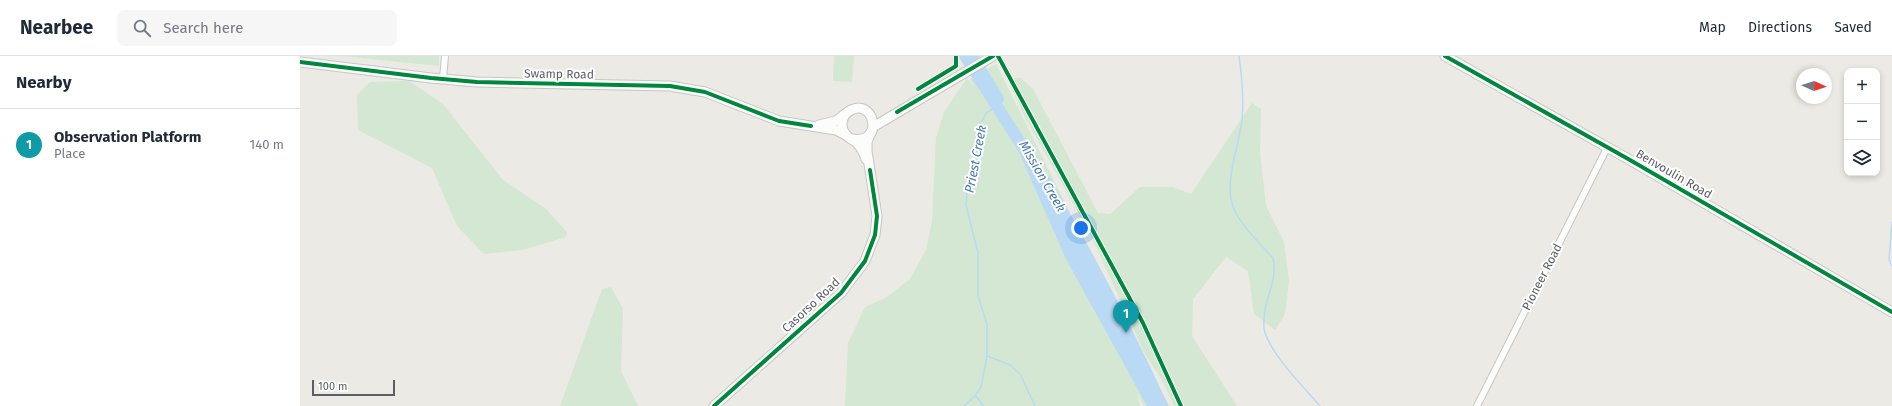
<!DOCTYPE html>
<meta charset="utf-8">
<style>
:root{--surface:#fff;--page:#f6f6f7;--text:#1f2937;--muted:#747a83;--line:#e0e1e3;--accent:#7c3aed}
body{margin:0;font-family:"Fira Sans",sans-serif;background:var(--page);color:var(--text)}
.controls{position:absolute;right:12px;top:12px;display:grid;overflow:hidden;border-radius:8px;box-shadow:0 2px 6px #0003}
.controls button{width:36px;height:36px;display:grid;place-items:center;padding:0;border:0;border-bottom:1px solid var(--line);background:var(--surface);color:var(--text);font:20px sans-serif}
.compass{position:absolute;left:1496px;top:12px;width:36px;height:36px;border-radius:50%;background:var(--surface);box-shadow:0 2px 6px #0003;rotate:93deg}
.scale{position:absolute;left:12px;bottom:10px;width:83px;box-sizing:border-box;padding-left:4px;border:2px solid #5b5e63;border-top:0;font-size:11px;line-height:14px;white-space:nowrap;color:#5b5e63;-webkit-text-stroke:3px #fff;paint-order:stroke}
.you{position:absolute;left:781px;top:172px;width:14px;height:14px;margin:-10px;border:3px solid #fff;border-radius:50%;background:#1a73e8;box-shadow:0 0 0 6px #1a73e833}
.badge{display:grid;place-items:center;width:26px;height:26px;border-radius:50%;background:var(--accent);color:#fff;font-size:13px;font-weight:700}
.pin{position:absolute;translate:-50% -33px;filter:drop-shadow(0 1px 2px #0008)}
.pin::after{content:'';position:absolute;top:21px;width:14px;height:12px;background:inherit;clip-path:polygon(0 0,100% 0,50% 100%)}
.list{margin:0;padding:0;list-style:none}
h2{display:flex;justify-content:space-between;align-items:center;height:52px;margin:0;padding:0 16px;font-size:17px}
h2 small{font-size:13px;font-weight:400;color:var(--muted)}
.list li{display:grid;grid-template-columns:26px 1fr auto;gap:12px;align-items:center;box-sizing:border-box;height:72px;padding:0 16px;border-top:1px solid var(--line)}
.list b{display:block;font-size:15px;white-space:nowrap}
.list p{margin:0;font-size:13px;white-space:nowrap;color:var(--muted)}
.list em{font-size:13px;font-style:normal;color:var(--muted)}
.icon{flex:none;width:22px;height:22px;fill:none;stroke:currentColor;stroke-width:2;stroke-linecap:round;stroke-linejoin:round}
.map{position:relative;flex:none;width:1592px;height:350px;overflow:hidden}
header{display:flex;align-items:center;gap:24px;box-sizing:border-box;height:56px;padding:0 20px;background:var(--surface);border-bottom:1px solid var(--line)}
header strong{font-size:19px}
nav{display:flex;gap:22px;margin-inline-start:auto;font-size:14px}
.search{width:280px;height:36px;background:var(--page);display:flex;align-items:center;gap:10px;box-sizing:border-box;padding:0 14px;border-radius:8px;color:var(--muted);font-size:15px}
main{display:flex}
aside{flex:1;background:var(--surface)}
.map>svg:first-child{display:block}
.green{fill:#d3e7d2}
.water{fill:#bad9f4}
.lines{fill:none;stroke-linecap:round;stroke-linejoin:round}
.stream{stroke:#bad9f4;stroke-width:1.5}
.river{stroke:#bad9f4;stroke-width:10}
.street-casing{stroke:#c6c6c6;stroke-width:8}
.secondary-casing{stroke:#c6c6c6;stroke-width:11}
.street{stroke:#fcfcfb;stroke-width:6}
.secondary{stroke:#fcfcfb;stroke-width:9}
.cycleway-casing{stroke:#fff;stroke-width:6}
.cycleway{stroke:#00873e;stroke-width:4}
.labels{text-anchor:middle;stroke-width:4;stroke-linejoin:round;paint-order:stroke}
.street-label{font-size:12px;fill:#5b5e63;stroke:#fff}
.water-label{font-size:13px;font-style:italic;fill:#4678b4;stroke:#fff}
</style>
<header>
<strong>Nearbee</strong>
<div class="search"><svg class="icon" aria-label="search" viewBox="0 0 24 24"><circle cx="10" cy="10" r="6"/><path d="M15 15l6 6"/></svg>Search here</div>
<nav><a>Map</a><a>Directions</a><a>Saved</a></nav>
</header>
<main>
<aside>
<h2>Nearby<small></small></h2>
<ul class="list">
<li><span class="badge" style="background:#0f9aa8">1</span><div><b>Observation Platform</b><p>Place</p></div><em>140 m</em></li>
</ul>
</aside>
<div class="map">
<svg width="1592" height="350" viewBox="0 0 1592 350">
<rect width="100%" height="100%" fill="#ebeae5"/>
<!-- green -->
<g class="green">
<polygon points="42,0 139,0 139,10"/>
<polygon points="534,0 554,0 552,26 533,25"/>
<polygon points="696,8 766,149 823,272 870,350 844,350 837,337 840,350 545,350 548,287 565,251 587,241 610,223 626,194 632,165 636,82 644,56 667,22 675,32 670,23"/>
<polygon points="707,22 721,22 733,33 798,157 810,158 840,131 873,131 891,138 952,47 961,53 960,96 966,150 984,186 989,225 985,258 975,274 954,258 948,215 926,201 893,243 892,280 937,350 874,350 863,326 845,298 791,180 726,63"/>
<polygon points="109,25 143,48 203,124 246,153 267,176 266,181 222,194 184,198 157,170 132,112 58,74 57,39 70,26"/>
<polygon points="311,231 323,253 321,315 338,350 260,350 302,233"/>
</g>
<!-- water -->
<polygon class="water" points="658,0 672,0 738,104 765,166 793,213 817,267 867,350 847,350 766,203 719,96"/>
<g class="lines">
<!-- stream -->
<g class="stream">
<path d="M939,0C942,21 944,43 942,64C939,89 927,117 931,143C934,164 960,187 973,202C977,223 969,234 965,253C964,259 963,272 965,277C974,302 1003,330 1020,350"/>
<polyline points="1592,166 1589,204 1592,210"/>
<polyline points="687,300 710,309 720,318 735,350"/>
<polyline points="676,340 683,350"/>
<polyline points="664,350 675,340 681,331 687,300 687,268 678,240 678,197 666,149 668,125 676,104 680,69 686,57 693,53"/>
</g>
<!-- river -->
<g class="river">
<polyline points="673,0 699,43"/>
<path d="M746,125C788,198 828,273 863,350"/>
</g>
<!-- street casing -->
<g class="street-casing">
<g id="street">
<polyline points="143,23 145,0"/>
<polyline points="1177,350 1307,92"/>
</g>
</g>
<!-- secondary casing -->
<g class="secondary-casing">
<g id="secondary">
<polyline points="1145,0 1330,104 1592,256"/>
<polyline points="0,6 131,22 177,26 370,30 405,36 479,65 536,74 546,79"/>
<polyline points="519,69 536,65 545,58"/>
<polyline points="573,71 693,0"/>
<path d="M553,83C585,88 574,42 551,54C541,59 539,72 547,80C550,83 554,84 557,87C561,91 564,97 566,103"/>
<polyline points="414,350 541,237 565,205 575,179 577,160 567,95 567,86 571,76"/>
</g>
</g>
<!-- street -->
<use href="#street" class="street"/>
<!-- secondary -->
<use href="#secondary" class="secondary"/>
<!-- cycleway casing -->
<g class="cycleway-casing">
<g id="cycleway">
<polyline points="698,0 843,267 881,350"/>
<polyline points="1145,0 1330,104 1592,256"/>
<polyline points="0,6 131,22 177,26 370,30 405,36 479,65 511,70"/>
<polyline points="618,33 656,10 656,0"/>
<polyline points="597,56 693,0"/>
<polyline points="414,350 541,237 565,205 575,179 577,160 570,114"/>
</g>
</g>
<!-- cycleway -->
<use href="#cycleway" class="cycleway"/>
</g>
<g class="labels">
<!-- street labels -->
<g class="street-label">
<text transform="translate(259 18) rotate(1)" y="4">Swamp Road</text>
<text transform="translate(1374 118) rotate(30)" y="4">Benvoulin Road</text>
<text transform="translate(1242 221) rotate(-63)" y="4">Pioneer Road</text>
<text transform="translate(511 249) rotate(-43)" y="4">Casorso Road</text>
</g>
<!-- water labels -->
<g class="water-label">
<text transform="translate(675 103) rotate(-79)" y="5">Priest Creek</text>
<text transform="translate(743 120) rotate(60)" y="5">Mission Creek</text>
</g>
</g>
</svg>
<div class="controls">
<button>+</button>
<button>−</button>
<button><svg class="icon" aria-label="layers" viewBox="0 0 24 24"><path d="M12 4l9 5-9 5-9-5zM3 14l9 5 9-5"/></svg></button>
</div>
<svg class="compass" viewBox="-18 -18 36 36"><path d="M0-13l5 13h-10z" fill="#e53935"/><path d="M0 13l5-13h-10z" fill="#747a83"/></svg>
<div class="scale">100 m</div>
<div class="you"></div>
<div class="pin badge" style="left:826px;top:277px;background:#0f9aa8">1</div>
</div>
</main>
